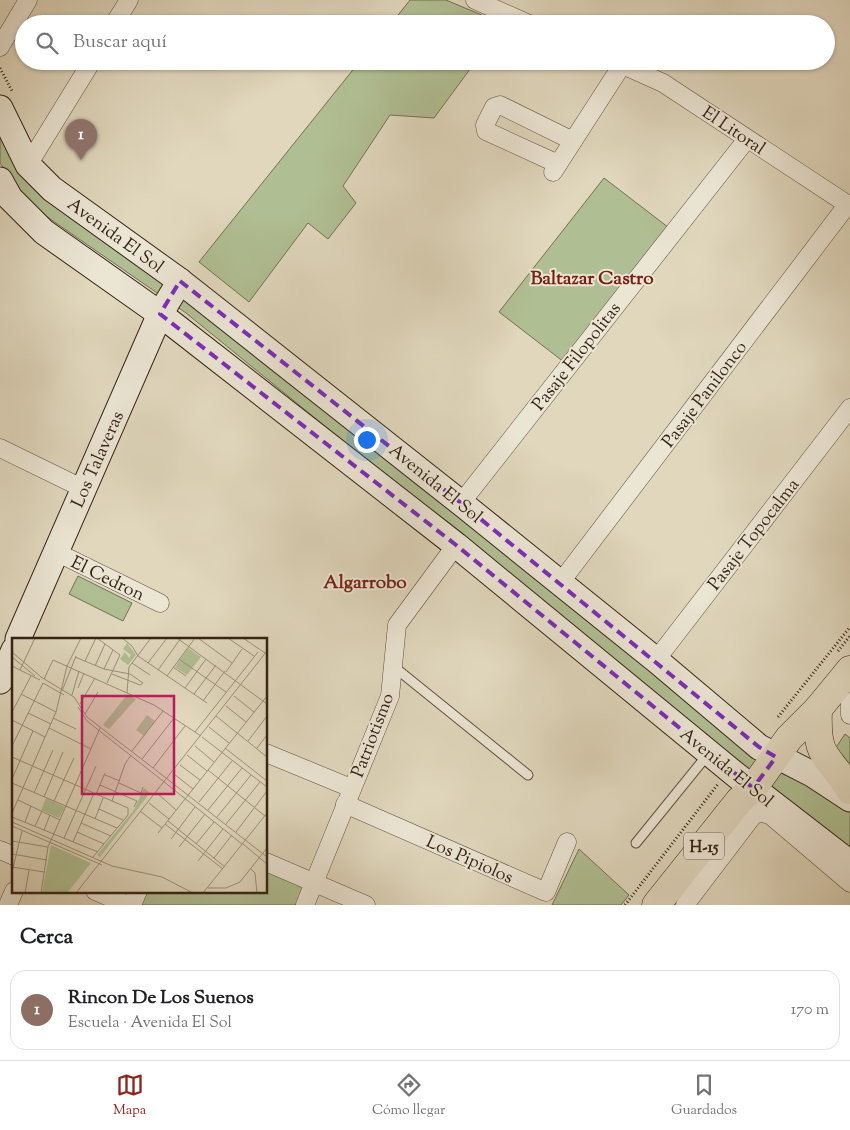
<!DOCTYPE html>
<html lang="es">
<meta charset="utf-8">
<style>
:root{--surface:#fff;--page:#f6f6f6;--text:#202124;--muted:#757577;--line:#e0e0e0;--accent:#8f2418}
body{margin:0;font-family:"Sorts Mill Goudy",serif;background:var(--page);color:var(--text)}
.you{position:absolute;left:366px;top:439px;width:18px;height:18px;margin:-12px;border:4px solid #fff;border-radius:50%;background:#1a73e8;box-shadow:0 0 0 8px #1a73e833}
.badge{display:grid;place-items:center;width:32px;height:32px;border-radius:50%;background:var(--accent);color:#fff;font-size:16px;font-weight:700}
.pin{position:absolute;translate:-50% -41px;filter:drop-shadow(0 1px 2px #0008)}
.pin::after{content:'';position:absolute;top:26px;width:18px;height:15px;background:inherit;clip-path:polygon(0 0,100% 0,50% 100%)}
.list{margin:0;padding:0;list-style:none}
h2{display:flex;justify-content:space-between;align-items:center;height:65px;margin:0;padding:0 20px;font-size:21px}
h2 small{font-size:16px;font-weight:400;color:var(--muted)}
.list li{display:grid;grid-template-columns:32px 1fr auto;gap:15px;align-items:center;box-sizing:border-box;height:80px;margin:0 10px 10px;padding:0 10px;border:1px solid var(--line);border-radius:15px}
.list b{display:block;font-size:19px;white-space:nowrap}
.list p{margin:0;font-size:16px;white-space:nowrap;color:var(--muted)}
.list em{font-size:16px;font-style:normal;color:var(--muted)}
.icon{flex:none;width:28px;height:28px;fill:none;stroke:currentColor;stroke-width:2;stroke-linecap:round;stroke-linejoin:round}
.map{position:relative;flex:none;width:850px;height:905px;overflow:hidden}
.search{position:absolute;background:var(--surface);box-shadow:0 1px 4px #0004;left:15px;right:15px;top:15px;height:55px;display:flex;align-items:center;gap:12px;box-sizing:border-box;padding:0 18px;border-radius:28px;color:var(--muted);font-size:19px}
.sheet{height:155px;background:var(--surface)}
nav{display:flex;justify-content:space-around;align-items:center;box-sizing:border-box;height:70px;border-top:1px solid var(--line);background:var(--surface);font-size:14px;color:var(--muted)}
nav a{display:grid;justify-items:center;gap:2px}
nav .on{color:var(--accent)}
.map>svg:first-child{display:block}
.green{fill:#b0bf93;stroke:#727154}
.lines{fill:none;stroke-linecap:round;stroke-linejoin:round}
.lane-casing{stroke:#60503f;stroke-width:11}
.street-casing{stroke:#60503f;stroke-width:19}
.secondary-casing{stroke:#352315;stroke-width:27}
.primary-casing{stroke:#352315;stroke-width:29}
.path{stroke:#352315;stroke-width:3;stroke-dasharray:1 2.5;stroke-linecap:butt}
.lane{stroke:#ebe5d4;stroke-width:9}
.street{stroke:#ebe5d4;stroke-width:18}
.secondary{stroke:#ebe5d4;stroke-width:25}
.primary{stroke:#e0d7bd;stroke-width:28}
.marked{fill:none;stroke:#7b2cbf;stroke-width:4;stroke-dasharray:10 6;stroke-linejoin:round}
.labels{text-anchor:middle;stroke-width:4;stroke-linejoin:round;paint-order:stroke}
.shield{fill:#ebe5d4;stroke:#6c5d4e;stroke-width:1}
.shield-label{font-size:16px;font-weight:bold;fill:#352315}
.street-label{font-size:18px;fill:#352315;stroke:#ebe5d4}
.neighbourhood-label{font-size:19px;font-weight:bold;fill:#7a1f14;stroke:#ebe5d4}
.inset-road{fill:none;stroke:#9c8f7a;stroke-width:1}
.view{fill:#c2185b;fill-opacity:0.15;stroke:#c2185b;stroke-width:2.5}
.inset-edge{fill:none;stroke:#352315;stroke-width:2.5}
</style>
<div class="map">
<svg width="850" height="905" viewBox="0 0 850 905">
<rect width="100%" height="100%" fill="#e0d7bd"/>
<filter id="stains"><feTurbulence type="fractalNoise" baseFrequency=".004" numOctaves="4"/><feColorMatrix values="0 0 0 0 .2 0 0 0 0 .09 0 0 0 0 .02 0 0 0 .5 -.17"/></filter>
<radialGradient id="worn" r=".72"><stop offset=".6" stop-color="#630" stop-opacity="0"/><stop offset="1" stop-color="#630" stop-opacity=".3"/></radialGradient>
<!-- green -->
<g class="green">
<polygon points="410,0 446,0 503,24 391,24"/>
<polygon points="360,61 476,61 434,118 390,115 343,186 356,203 328,239 308,223 249,302 199,262"/>
<polygon points="0,125 19,162 850,802 850,860 465,540 186,313 43,214 22,194 0,163"/>
<polygon points="604,178 677,234 573,369 499,312"/>
<polygon points="78,576 132,603 123,621 69,594"/>
<polygon points="845,734 850,738 850,769 835,749"/>
<polygon points="579,849 629,895 621,905 552,905"/>
<polygon points="266,862 307,880 296,905 132,905 138,891 266,891"/>
</g>
<g class="lines">
<!-- lane casing -->
<g class="lane-casing">
<g id="lane">
<polyline points="393,666 528,775"/>
<polyline points="636,843 709,753"/>
</g>
</g>
<!-- street casing -->
<g class="street-casing">
<g id="street">
<polyline points="475,0 529,24"/>
<polyline points="114,24 129,0"/>
<polyline points="0,47 28,0"/>
<polyline points="614,61 663,83 850,206"/>
<polyline points="558,164 486,131 485,125 494,107 500,105 573,141"/>
<polyline points="28,165 92,61"/>
<polyline points="553,172 622,65"/>
<polyline points="0,448 84,489"/>
<polyline points="461,503 747,139"/>
<polyline points="56,552 160,603"/>
<polyline points="560,583 848,204"/>
<polyline points="656,660 850,408"/>
<polyline points="850,702 850,715"/>
<polyline points="266,753 351,788"/>
<polyline points="345,804 546,892 567,842"/>
<polyline points="0,850 14,856"/>
<polyline points="266,862 366,905"/>
<polyline points="95,891 128,905"/>
<polyline points="8,905 14,891"/>
<polyline points="132,905 138,891"/>
<polyline points="305,905 390,696 397,625 456,545"/>
<polyline points="685,905 752,817 759,812 770,815 850,883"/>
</g>
</g>
<!-- secondary casing -->
<g class="secondary-casing">
<g id="secondary">
<polyline points="0,108 28,165 52,189 180,281 461,503 656,660 759,747 812,774 850,799"/>
<polyline points="0,180 10,198 44,232 160,314 456,545 736,775 850,863"/>
<polyline points="18,639 160,314 180,281"/>
<polyline points="0,681 14,650"/>
</g>
</g>
<!-- primary casing -->
<g class="primary-casing">
<g id="primary">
<path d="M818,709C816,761 827,752 850,790"/>
<polyline points="656,905 739,801 753,788 789,738 818,709 850,670"/>
</g>
</g>
<!-- path -->
<g class="path">
<polyline points="0,68 12,91"/>
<polyline points="838,651 850,636"/>
<polyline points="778,717 850,627"/>
<polyline points="625,905 718,784"/>
</g>
<!-- lane -->
<use href="#lane" class="lane"/>
<!-- street -->
<use href="#street" class="street"/>
<!-- secondary -->
<use href="#secondary" class="secondary"/>
<!-- primary -->
<use href="#primary" class="primary"/>
</g>
<!-- marked area -->
<path class="marked" d="M180,281L461,503L759,747L776,757L753,788L456,545L160,314Z"/>
<g class="labels">
<!-- shield labels -->
<rect class="shield" x="684" y="832.5" width="40" height="27" rx="4"/>
<g class="shield-label">
<text x="704" y="852">H-15</text>
</g>
<!-- street labels -->
<g class="street-label">
<text transform="translate(734 130) rotate(34)" y="6">El Litoral</text>
<text transform="translate(116 235) rotate(36)" y="6">Avenida El Sol</text>
<text transform="translate(576 356) rotate(-52)" y="6">Pasaje Filopolitas</text>
<text transform="translate(704 394) rotate(-53)" y="6">Pasaje Panilonco</text>
<text transform="translate(97 459) rotate(-66)" y="6">Los Talaveras</text>
<text transform="translate(436 483) rotate(39)" y="6">Avenida El Sol</text>
<text transform="translate(753 534) rotate(-52)" y="6">Pasaje Topocalma</text>
<text transform="translate(108 578) rotate(26)" y="6">El Cedron</text>
<text transform="translate(372 735) rotate(-69)" y="6">Patriotismo</text>
<text transform="translate(727 767) rotate(39)" y="6">Avenida El Sol</text>
<text transform="translate(470 859) rotate(24)" y="6">Los Pipiolos</text>
</g>
<!-- neighbourhood labels -->
<g class="neighbourhood-label">
<text x="592" y="284">Baltazar Castro</text>
<text x="365" y="588">Algarrobo</text>
</g>
</g>
<!-- overview -->
<g transform="translate(12 638)">
<rect width="255" height="255" fill="#e0d7bd"/>
<path d="M115,5L124,17L116,27L108,21L113,14L117,20L119,17L111,11ZM176,10L189,19L175,37L163,29ZM115,57L124,61L97,91L91,87ZM135,77L143,83L132,98L124,92ZM132,150L138,155L88,219L85,217L122,172ZM34,160L53,169L47,180L29,172ZM39,207L79,225L55,255H30Z" fill="#b0bf93"/>
<path class="inset-road" d="M85,0L108,17L95,45M110,0L120,8L126,18L195,65M165,0L255,66M186,0L220,25M216,0L242,18M231,0L253,15M0,14L29,39L62,59L75,79L154,140M0,19L23,38M63,19L92,31L118,36L131,45L128,47L100,36M167,21L214,54M73,23L84,0M120,25L138,37M136,25L155,0M0,28L28,42M83,28L93,6M161,29L174,38M92,31L101,12M8,32L23,0M146,32L169,0M214,34L230,11M155,38L183,0M32,41L41,22L142,67L189,98M31,45L52,57M66,50L72,35M173,50L194,21M50,53L64,18M115,55L117,29L139,0M9,56L44,74M182,56L204,27M60,57L67,33M222,58L242,74M191,63L213,33M68,66L83,40M214,68L234,84M66,69L75,83L151,143M0,74L19,38M16,75L39,86M73,76L86,54M204,78L255,119M41,80L64,91M0,82L33,99M197,89L217,105M37,90L79,111M183,94L246,14M190,99L255,149M236,103L255,78M0,108L31,45M183,108L202,124M213,110L255,143M245,110L255,97M120,113L151,73M175,117L195,133M0,119L116,170V177L81,219M130,121L162,80M168,127L188,142M141,130L173,88M196,132L253,178M163,133L162,136L181,151M93,137L108,143M154,140L255,219M0,141L21,93M151,143L230,206M0,145L105,190M107,145L129,155L131,149M88,147L125,163L122,169M22,155L41,112M145,155L164,172M84,156L93,135M32,159L51,114M6,162L48,182M42,163L62,120M100,163L113,126L119,117M187,164L220,123M137,165L157,181M87,171L111,182M196,172L230,130M128,173L150,190M0,175L44,74L55,28L69,0M0,179L86,214M205,179L239,137M83,181L91,160M156,183L213,229M0,184L100,228L150,239L181,255M13,184L19,168M69,185L99,198M153,186L211,231M214,186L248,144M0,188L90,227M23,188L30,173M32,192L38,177M65,194L92,206M224,194L255,153M146,195L255,58M52,200L84,128M159,201L183,169M0,203L36,209M61,204L82,155M184,206L202,184M231,206L255,226M167,209L193,176M0,216L35,222M202,220L220,197M186,223L211,191M0,229L32,234M239,231L243,235L245,255M0,234L10,193M196,250H214L228,244L255,210M13,255L17,232M29,255L36,209L88,90M64,255L255,13M191,255L255,175"/>
<path class="view" d="M70,58H162V156H70Z"/>
<rect width="255" height="255" class="inset-edge"/>
</g>
<rect width="100%" height="100%" filter="url(#stains)"/>
<rect width="100%" height="100%" fill="url(#worn)"/>
</svg>
<div class="you"></div>
<div class="pin badge" style="left:81px;top:160px;background:#8d6e63">1</div>
<div class="search"><svg class="icon" aria-label="search" viewBox="0 0 24 24"><circle cx="10" cy="10" r="6"/><path d="M15 15l6 6"/></svg>Buscar aquí</div>
</div>
<section class="sheet">
<h2>Cerca<small></small></h2>
<ul class="list">
<li><span class="badge" style="background:#8d6e63">1</span><div><b>Rincon De Los Suenos</b><p>Escuela · Avenida El Sol</p></div><em>170 m</em></li>
</ul>
</section>
<nav>
<a class="on"><svg class="icon" aria-label="map" viewBox="0 0 24 24"><path d="M3 6l6-2 6 2 6-2v14l-6 2-6-2-6 2zM9 4v14M15 6v14"/></svg>Mapa</a>
<a><svg class="icon" aria-label="directions" viewBox="0 0 24 24"><path d="M12 3l9 9-9 9-9-9zM9 14v-3h6M13 9l2 2-2 2"/></svg>Cómo llegar</a>
<a><svg class="icon" aria-label="saved" viewBox="0 0 24 24"><path d="M7 4h10v16l-5-4-5 4z"/></svg>Guardados</a>
</nav>
